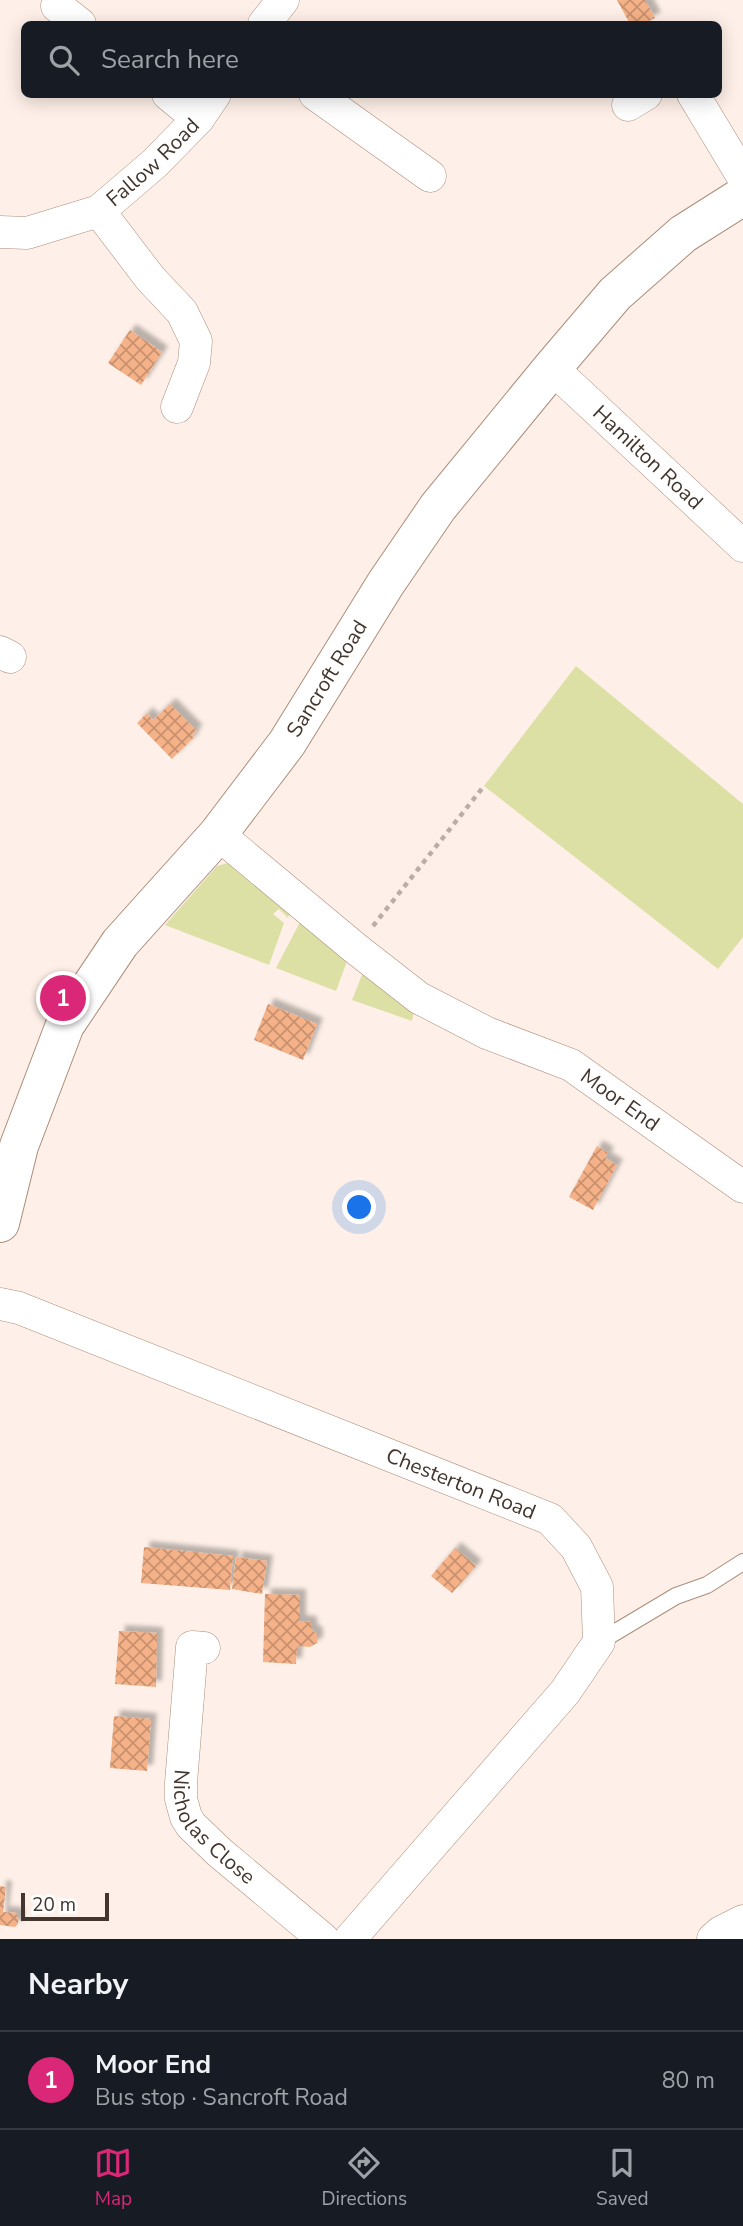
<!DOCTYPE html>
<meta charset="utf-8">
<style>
:root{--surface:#171b24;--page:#20242c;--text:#f1f3f6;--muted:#9ea1a6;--line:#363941;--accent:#db2777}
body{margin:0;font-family:"Nunito Sans",sans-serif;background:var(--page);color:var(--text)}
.scale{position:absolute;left:21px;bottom:18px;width:88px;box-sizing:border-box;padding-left:7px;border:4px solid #43362e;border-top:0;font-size:19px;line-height:24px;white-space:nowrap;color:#43362e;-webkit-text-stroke:5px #fff;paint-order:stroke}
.you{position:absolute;left:360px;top:1208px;width:24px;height:24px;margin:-18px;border:5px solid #fff;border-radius:50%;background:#1a73e8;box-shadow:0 0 0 10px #1a73e833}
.badge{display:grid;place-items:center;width:46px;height:46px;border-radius:50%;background:var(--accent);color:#fff;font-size:23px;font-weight:700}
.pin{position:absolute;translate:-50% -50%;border:4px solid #fff;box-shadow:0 2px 7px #0006}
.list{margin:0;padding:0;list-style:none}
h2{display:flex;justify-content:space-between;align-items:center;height:91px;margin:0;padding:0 28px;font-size:30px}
h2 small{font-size:23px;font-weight:400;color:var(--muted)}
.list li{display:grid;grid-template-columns:46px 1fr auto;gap:21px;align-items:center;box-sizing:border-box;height:98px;padding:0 28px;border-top:2px solid var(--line)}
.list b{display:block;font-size:26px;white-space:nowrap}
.list p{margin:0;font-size:23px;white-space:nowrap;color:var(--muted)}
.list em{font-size:23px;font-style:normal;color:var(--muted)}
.icon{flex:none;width:38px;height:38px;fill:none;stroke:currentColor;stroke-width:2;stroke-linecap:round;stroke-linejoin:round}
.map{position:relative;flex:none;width:743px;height:1939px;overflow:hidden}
.search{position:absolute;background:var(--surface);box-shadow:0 4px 18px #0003;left:21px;right:21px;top:21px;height:77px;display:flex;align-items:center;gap:18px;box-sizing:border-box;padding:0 24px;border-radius:10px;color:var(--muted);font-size:26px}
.sheet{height:189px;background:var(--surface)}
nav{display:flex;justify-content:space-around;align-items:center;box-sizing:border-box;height:98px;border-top:2px solid var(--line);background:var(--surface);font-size:19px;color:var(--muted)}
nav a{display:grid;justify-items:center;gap:4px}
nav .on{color:var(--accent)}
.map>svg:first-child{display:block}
.green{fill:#dde0a5}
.building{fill:url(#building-cross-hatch);filter:url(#shadow)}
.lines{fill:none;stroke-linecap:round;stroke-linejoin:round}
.lane-casing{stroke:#ac8d79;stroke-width:18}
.street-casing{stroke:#ac8d79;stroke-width:33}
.secondary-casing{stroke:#ac8d79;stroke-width:40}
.path{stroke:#bbada5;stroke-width:4.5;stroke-dasharray:5 5;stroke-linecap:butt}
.lane{stroke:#fff;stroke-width:16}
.street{stroke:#fff;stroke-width:32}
.secondary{stroke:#fff;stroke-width:38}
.labels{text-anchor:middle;stroke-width:7;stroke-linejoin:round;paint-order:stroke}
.street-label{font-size:21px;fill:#43362e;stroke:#fff}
</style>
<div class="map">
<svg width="743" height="1939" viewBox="0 0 743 1939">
<defs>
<pattern id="building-cross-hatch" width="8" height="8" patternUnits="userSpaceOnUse" patternTransform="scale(1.75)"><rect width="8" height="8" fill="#f5b187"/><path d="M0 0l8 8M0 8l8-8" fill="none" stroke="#c8916f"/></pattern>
<filter id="shadow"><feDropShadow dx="6" dy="-6" stdDeviation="2" flood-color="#0004"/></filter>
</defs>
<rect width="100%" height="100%" fill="#fef0e8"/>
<!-- green -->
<g class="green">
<polygon points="576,666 743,804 743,937 718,969 484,786"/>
<polygon points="231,862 291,908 288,918 279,909 273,914 284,923 269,965 165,925 217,866"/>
<polygon points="300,922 349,956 336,991 276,968"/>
<polygon points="370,971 415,1007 412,1021 352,1000 362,975"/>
</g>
<!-- building -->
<g class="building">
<polygon points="617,0 645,0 655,18 643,24 630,24"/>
<polygon points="130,330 162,352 141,385 108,363"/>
<polygon points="170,704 197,731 192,735 194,737 172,759 137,723 147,713 153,720"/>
<polygon points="268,1004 317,1024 303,1060 254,1040"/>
<polygon points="597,1146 608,1153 605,1158 617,1165 593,1210 569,1197"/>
<polygon points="144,1547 233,1556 230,1590 141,1583"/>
<polygon points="455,1548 476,1566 452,1593 431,1576"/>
<polygon points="236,1557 267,1561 262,1594 232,1589"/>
<polygon points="265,1594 300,1595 300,1621 311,1622 311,1629 317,1634 317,1643 310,1647 297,1646 296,1664 263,1662"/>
<polygon points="119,1631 157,1633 156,1687 115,1684"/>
<polygon points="114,1716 151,1719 147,1771 110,1768"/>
<polygon points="0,1886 6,1887 3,1912 16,1913 18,1916 18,1924 15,1927 0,1925"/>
</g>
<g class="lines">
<!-- lane casing -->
<g class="lane-casing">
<polyline id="lane" points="599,1642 676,1596 707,1585 743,1562"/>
</g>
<!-- street casing -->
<g class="street-casing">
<g id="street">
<polyline points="57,6 80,24"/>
<polyline points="264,24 283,0"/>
<polyline points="168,94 198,119"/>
<polyline points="315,94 430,176"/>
<polyline points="693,94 743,177"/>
<polyline points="628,105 646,94"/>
<polyline points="99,211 150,278 182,312 196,341 194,363 177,407"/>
<path id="s1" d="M0,232L27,233L99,211L155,163L198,119L215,94"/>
<path id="s2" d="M552,368L743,546"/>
<polyline points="0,652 10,657"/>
<path id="s3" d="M218,834L355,948L419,998L487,1033L571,1065L743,1187"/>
<path id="s4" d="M0,1304L19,1308L550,1519L576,1547L597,1587L599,1642L565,1692L350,1939"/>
<path id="s5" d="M204,1648L192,1647L181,1783V1799L186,1817L191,1825L219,1852L323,1939"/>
<polyline points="713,1939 721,1932 743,1921"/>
</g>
</g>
<!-- secondary casing -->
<g class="secondary-casing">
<g id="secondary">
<path id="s6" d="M0,1223L19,1146L65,1025L120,943L218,834L287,743L386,583L438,507L552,368L615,294L683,234L743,196"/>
</g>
</g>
<!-- path -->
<polyline class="path" points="373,926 484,786"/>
<!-- lane -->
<use href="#lane" class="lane"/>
<!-- street -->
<use href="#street" class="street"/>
<!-- secondary -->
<use href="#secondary" class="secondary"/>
</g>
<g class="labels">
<!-- street labels -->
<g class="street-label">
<text dy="7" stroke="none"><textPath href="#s1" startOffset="175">Fallow Road</textPath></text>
<text dy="7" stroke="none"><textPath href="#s2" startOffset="131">Hamilton Road</textPath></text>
<text dy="7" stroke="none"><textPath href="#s6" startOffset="644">Sancroft Road</textPath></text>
<text dy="7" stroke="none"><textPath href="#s3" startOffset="486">Moor End</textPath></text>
<text dy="7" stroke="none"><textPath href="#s4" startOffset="495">Chesterton Road</textPath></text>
<text dy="7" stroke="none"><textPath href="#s5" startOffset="205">Nicholas Close</textPath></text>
</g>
</g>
</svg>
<div class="scale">20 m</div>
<div class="you"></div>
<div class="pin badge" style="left:63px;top:998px">1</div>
<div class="search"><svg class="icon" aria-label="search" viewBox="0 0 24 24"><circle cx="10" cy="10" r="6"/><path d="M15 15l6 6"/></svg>Search here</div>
</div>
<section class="sheet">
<h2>Nearby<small></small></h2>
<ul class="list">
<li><span class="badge">1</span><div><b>Moor End</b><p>Bus stop · Sancroft Road</p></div><em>80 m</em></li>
</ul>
</section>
<nav>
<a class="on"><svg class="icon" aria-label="map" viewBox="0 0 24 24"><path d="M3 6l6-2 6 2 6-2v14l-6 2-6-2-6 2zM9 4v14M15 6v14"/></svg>Map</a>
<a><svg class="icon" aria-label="directions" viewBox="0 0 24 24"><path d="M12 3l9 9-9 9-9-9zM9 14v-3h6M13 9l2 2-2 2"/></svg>Directions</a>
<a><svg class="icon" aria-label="saved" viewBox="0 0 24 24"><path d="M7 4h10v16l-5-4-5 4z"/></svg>Saved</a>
</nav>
